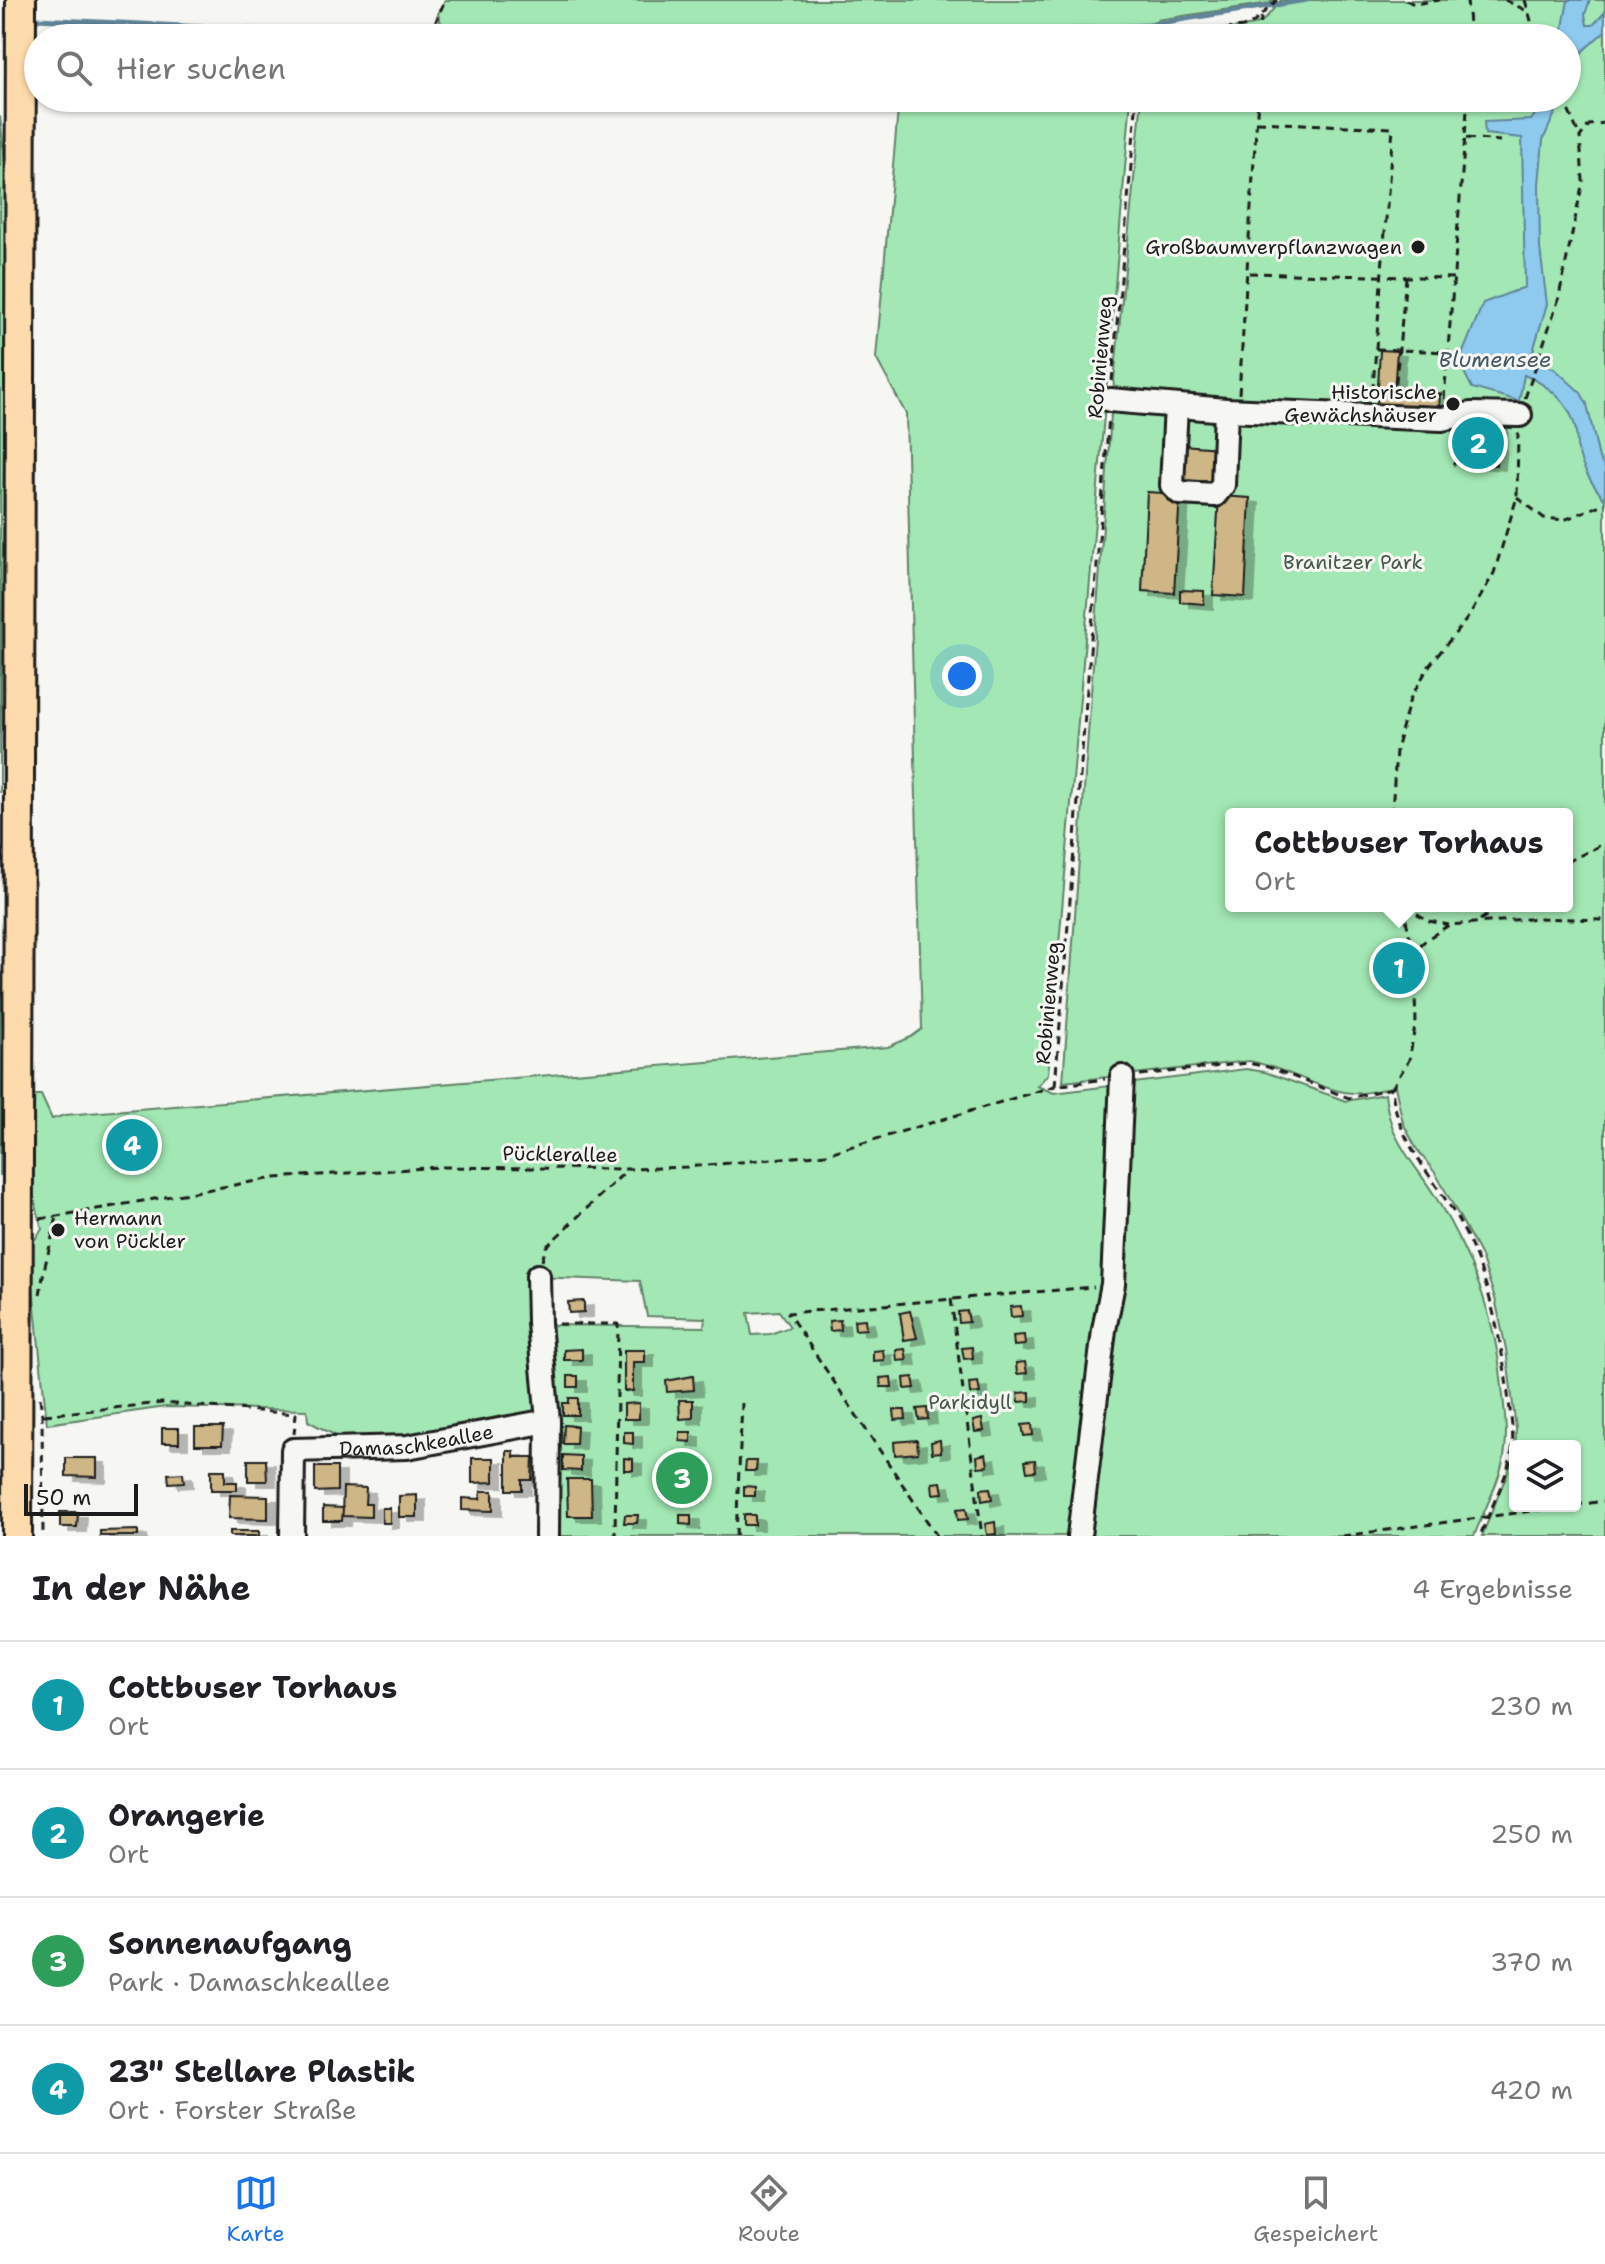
<!DOCTYPE html>
<html lang="de">
<meta charset="utf-8">
<style>
:root{--surface:#fff;--page:#f2f2f2;--text:#202124;--muted:#757577;--line:#e0e0e0;--accent:#1a73e8}
body{margin:0;font-family:"Shantell Sans",sans-serif;background:var(--page);color:var(--text)}
.controls{position:absolute;right:24px;bottom:24px;display:grid;overflow:hidden;border-radius:8px;box-shadow:0 2px 6px #0004}
.controls button{width:72px;height:72px;display:grid;place-items:center;padding:0;border:0;border-bottom:2px solid var(--line);background:var(--surface);color:var(--text);font:40px sans-serif}
.scale{position:absolute;left:24px;bottom:20px;width:114px;box-sizing:border-box;padding-left:8px;border:4px solid #1c1c1c;border-top:0;font-size:22px;line-height:28px;white-space:nowrap;color:#1c1c1c;-webkit-text-stroke:6px #f6f6f2;paint-order:stroke}
.you{position:absolute;left:962px;top:676px;width:28px;height:28px;margin:-20px;border:6px solid #fff;border-radius:50%;background:#1a73e8;box-shadow:0 0 0 12px #1a73e833}
.badge{display:grid;place-items:center;width:52px;height:52px;border-radius:50%;background:var(--accent);color:#fff;font-size:26px;font-weight:700}
.pin{position:absolute;translate:-50% -50%;border:4px solid #fff;box-shadow:0 2px 8px #0006}
.popup{position:absolute;left:1225px;top:808px;width:348px;height:104px;box-sizing:border-box;display:grid;place-content:center;border-radius:8px;background:var(--surface);filter:drop-shadow(0 2px 6px #0005);font-size:26px;white-space:nowrap;color:var(--muted)}
.popup b{font-size:30px;color:var(--text)}
.popup::after{content:'';position:absolute;left:50%;top:100%;margin-left:-16px;border:16px solid transparent;border-top-color:var(--surface)}
.list{margin:0;padding:0;list-style:none}
h2{display:flex;justify-content:space-between;align-items:center;height:104px;margin:0;padding:0 32px;font-size:34px}
h2 small{font-size:26px;font-weight:400;color:var(--muted)}
.list li{display:grid;grid-template-columns:52px 1fr auto;gap:24px;align-items:center;box-sizing:border-box;height:128px;padding:0 32px;border-top:2px solid var(--line)}
.list b{display:block;font-size:30px;white-space:nowrap}
.list p{margin:0;font-size:26px;white-space:nowrap;color:var(--muted)}
.list em{font-size:26px;font-style:normal;color:var(--muted)}
.icon{flex:none;width:44px;height:44px;fill:none;stroke:currentColor;stroke-width:2;stroke-linecap:round;stroke-linejoin:round}
.map{position:relative;flex:none;width:1605px;height:1536px;overflow:hidden}
.search{position:absolute;background:var(--surface);box-shadow:0 2px 6px #0004;left:24px;right:24px;top:24px;height:88px;display:flex;align-items:center;gap:20px;box-sizing:border-box;padding:0 28px;border-radius:44px;color:var(--muted);font-size:30px}
.sheet{height:616px;background:var(--surface)}
nav{display:flex;justify-content:space-around;align-items:center;box-sizing:border-box;height:112px;border-top:2px solid var(--line);background:var(--surface);font-size:22px;color:var(--muted)}
nav a{display:grid;justify-items:center;gap:4px}
nav .on{color:var(--accent)}
.map>svg:first-child{display:block}
.green{fill:#a3e8b4;stroke:#608268;stroke-width:2;fill-rule:evenodd}
.water{fill:#8dcaed;stroke:#608499;stroke-width:2}
.lines{fill:none;stroke-linecap:round;stroke-linejoin:round}
.stream{stroke:#608499;stroke-width:5}
.building{fill:#ceb686;stroke:#1c1c1c;stroke-width:2;filter:url(#shadow)}
.minor-casing{stroke:#1c1c1c;stroke-width:28}
.major-casing{stroke:#1c1c1c;stroke-width:34}
.path{stroke:#1c1c1c;stroke-width:3;stroke-dasharray:8 6;stroke-linecap:butt}
.minor{stroke:#f6f6f2;stroke-width:22}
.major{stroke:#fddbac;stroke-width:28}
.poi-dot{fill:#1c1c1c;stroke:#f6f6f2;stroke-width:3}
.labels{text-anchor:middle;stroke-width:6;stroke-linejoin:round;paint-order:stroke}
.poi-label{font-size:20px;fill:#1c1c1c;stroke:#f6f6f2;text-anchor:end}
.street-label{font-size:20px;fill:#1c1c1c;stroke:#f6f6f2}
.park-label{font-size:20px;fill:#44594a;stroke:#f6f6f2}
.water-label{font-size:22px;font-style:italic;fill:#445965;stroke:#f6f6f2}
</style>
<div class="map">
<svg width="1605" height="1536" viewBox="0 0 1605 1536">
<defs>
<filter id="shadow"><feDropShadow dx="9" dy="5" stdDeviation="0" flood-color="#0004"/></filter>
</defs>
<rect width="100%" height="100%" fill="#f6f6f2"/>
<filter id="ink" filterUnits="userSpaceOnUse"><feTurbulence type="fractalNoise" baseFrequency=".0125" numOctaves="2"/><feDisplacementMap in="SourceGraphic" scale="16" xChannelSelector="R" yChannelSelector="G"/><feConvolveMatrix kernelMatrix="1 2 1 2 8 2 1 2 1" color-interpolation-filters="sRGB"/></filter>
<g filter="url(#ink)">
<!-- green -->
<g class="green">
<path d="M445,0H1274L1270,3L1157,20L1150,38H904V34C751,40 597,41 444,32L438,14Z"/>
<path d="M1281,0H1605V1536H1482L1515,1454L1516,1429L1506,1349L1495,1298L1480,1254L1436,1174L1416,1148L1403,1123L1395,1086C1381,1090 1367,1094 1352,1093C1318,1090 1284,1067 1249,1061L1063,1082L1112,401L1142,98H1567V38H1179L1254,25L1264,20ZM1231,814H1567V906H1231ZM1515,1446H1575V1506H1515Z"/>
<path d="M899,98H1131L1048,1074L1037,1086L1054,1093L1246,1069L1265,1072L1346,1101L1385,1094C1390,1144 1415,1162 1438,1201C1476,1265 1497,1322 1503,1396C1505,1416 1508,1436 1504,1456C1499,1483 1484,1510 1474,1536H556L557,1419L552,1325L704,1327L705,1318L647,1316L640,1281L534,1277L540,1416L407,1439L338,1437L308,1421L307,1410L166,1407L47,1424L29,1248L42,1229L33,1193L31,1095H41L52,1119L65,1115L888,1047L911,1037L922,1029L906,414L876,358ZM779,1311L790,1327L770,1334L752,1335L748,1313Z"/>
<polygon points="0,116 7,183 0,793"/>
<polygon points="0,970 10,1177 0,1175"/>
</g>
<!-- water -->
<path class="water" d="M1568,0H1590L1585,14L1587,25H1593L1605,12V31L1583,51L1577,63L1573,94L1556,111L1543,140L1539,185L1540,248L1547,304L1531,358L1555,369L1581,393L1587,404L1599,458L1605,468V500C1594,487 1582,468 1578,451C1576,443 1577,434 1575,426C1568,400 1548,385 1524,375L1519,401L1472,388L1463,370L1461,357L1483,303L1525,287L1522,138L1485,134L1484,122L1531,120L1547,98H1567V38H1561Z"/>
<g class="lines">
<!-- stream -->
<g class="stream">
<polyline points="37,19 433,38"/>
<polyline points="926,38 1147,25 1307,0"/>
</g>
</g>
<!-- building -->
<g class="building">
<polygon points="1380,350 1397,351 1394,392 1440,395 1439,410 1377,405"/>
<polygon points="1472,422 1485,423 1483,464 1470,463"/>
<polygon points="1485,423 1499,424 1496,465 1483,464"/>
<polygon points="1182,445 1219,448 1216,482 1179,480"/>
<polygon points="1147,492 1180,494 1174,593 1142,591"/>
<polygon points="1219,496 1250,498 1245,597 1213,595"/>
<polygon points="1180,590 1204,591 1204,604 1180,602"/>
<polygon points="1406,959 1407,976 1392,976 1391,960"/>
<polygon points="584,1301 584,1312 569,1313 568,1302"/>
<polygon points="1021,1306 1022,1316 1011,1317 1010,1307"/>
<polygon points="910,1311 917,1338 904,1340 900,1313"/>
<polygon points="967,1311 969,1322 959,1323 958,1312"/>
<polygon points="865,1319 866,1329 855,1330 854,1320"/>
<polygon points="840,1320 841,1330 830,1331 829,1321"/>
<polygon points="1024,1335 1025,1345 1014,1346 1013,1336"/>
<polygon points="972,1347 973,1358 964,1359 962,1348"/>
<polygon points="582,1349 582,1360 564,1360 564,1350"/>
<polygon points="905,1349 907,1360 897,1361 896,1350"/>
<polygon points="624,1350 645,1350 645,1362 633,1362 633,1391 624,1391"/>
<polygon points="883,1350 884,1360 873,1361 873,1351"/>
<polygon points="1025,1362 1027,1373 1017,1374 1016,1363"/>
<rect x="568" y="1376" width="10" height="11"/>
<polygon points="693,1376 694,1390 667,1392 666,1381"/>
<polygon points="891,1377 892,1387 881,1387 880,1378"/>
<polygon points="913,1377 915,1388 905,1389 904,1378"/>
<polygon points="978,1382 980,1393 970,1394 969,1383"/>
<polygon points="1030,1392 1030,1401 1019,1402 1018,1393"/>
<polygon points="569,1398 578,1398 578,1415 563,1415 563,1403 569,1403"/>
<polygon points="679,1400 693,1400 693,1418 680,1419"/>
<polygon points="639,1403 639,1419 624,1419 624,1404"/>
<polygon points="927,1408 928,1419 919,1420 917,1409"/>
<polygon points="894,1410 905,1410 906,1419 895,1420"/>
<polygon points="982,1419 984,1431 975,1432 973,1421"/>
<polygon points="1032,1424 1033,1435 1024,1436 1022,1425"/>
<polygon points="564,1425 577,1426 576,1444 563,1444"/>
<polygon points="195,1427 223,1427 222,1445 195,1445"/>
<rect x="162" y="1428" width="17" height="15"/>
<polygon points="624,1432 633,1432 633,1444 624,1443"/>
<polygon points="680,1432 691,1432 691,1442 680,1441"/>
<polygon points="917,1440 918,1453 895,1455 894,1442"/>
<polygon points="940,1440 941,1452 932,1453 931,1442"/>
<polygon points="507,1451 514,1451 514,1457 533,1457 532,1480 522,1480 522,1490 507,1490"/>
<polygon points="986,1454 988,1466 978,1467 977,1456"/>
<polygon points="563,1455 581,1456 581,1471 563,1470"/>
<polygon points="66,1458 97,1458 97,1477 66,1476"/>
<polygon points="472,1458 494,1458 494,1482 472,1483"/>
<polygon points="624,1458 633,1459 633,1470 624,1470"/>
<rect x="682" y="1459" width="11" height="10"/>
<polygon points="248,1460 266,1460 267,1481 248,1481"/>
<polygon points="1035,1460 1036,1471 1027,1472 1025,1461"/>
<polygon points="746,1461 757,1461 756,1471 745,1471"/>
<polygon points="315,1467 337,1467 337,1491 315,1492"/>
<polygon points="211,1470 225,1470 225,1482 237,1482 237,1490 211,1490"/>
<polygon points="183,1473 184,1482 169,1483 168,1474"/>
<polygon points="659,1477 672,1477 672,1494 660,1494"/>
<polygon points="567,1479 591,1479 592,1516 568,1516"/>
<rect x="675" y="1481" width="19" height="16"/>
<polygon points="941,1482 943,1493 933,1494 932,1483"/>
<polygon points="744,1486 755,1487 755,1496 744,1496"/>
<polygon points="343,1487 366,1488 365,1504 371,1504 371,1517 342,1516"/>
<polygon points="990,1488 992,1499 982,1501 981,1489"/>
<polygon points="481,1491 493,1491 493,1511 462,1510 462,1498 480,1499"/>
<polygon points="230,1495 268,1496 268,1519 229,1518"/>
<polygon points="417,1495 417,1517 399,1517 399,1496"/>
<polygon points="323,1507 343,1508 342,1521 323,1521"/>
<rect x="382" y="1508" width="8" height="15"/>
<polygon points="966,1508 968,1519 958,1520 957,1509"/>
<polygon points="60,1512 78,1512 77,1527 60,1527"/>
<polygon points="625,1515 638,1515 637,1523 624,1523"/>
<polygon points="680,1515 691,1515 691,1525 680,1524"/>
<rect x="744" y="1515" width="11" height="10"/>
<polygon points="995,1522 996,1534 987,1535 985,1524"/>
<polygon points="138,1530 138,1536 100,1536 100,1531"/>
<rect x="230" y="1531" width="29" height="5"/>
</g>
<g class="lines">
<!-- minor casing -->
<g class="minor-casing">
<g id="minor">
<polyline points="1110,400 1226,410 1442,419 1471,414 1520,415"/>
<polyline points="1176,406 1172,485 1180,493 1215,495 1223,485 1226,410"/>
<polyline points="538,1276 539,1323 548,1421"/>
<path id="s1" d="M292,1536L293,1450L407,1447L548,1421L547,1536"/>
<polyline points="1079,1536 1104,1330 1113,1284 1122,1077"/>
</g>
</g>
<!-- major casing -->
<g class="major-casing">
<polyline id="major" points="17,1536 21,0"/>
</g>
<!-- path -->
<g class="path">
<polyline points="1406,0 1414,4 1440,0"/>
<polyline points="1467,0 1470,38"/>
<polyline points="1505,0 1527,11"/>
<polyline points="1525,0 1536,38"/>
<polyline points="437,38 436,21 445,0"/>
<polyline points="1154,38 1243,27 1253,23 1277,0"/>
<polyline points="1260,38 1261,17"/>
<polyline points="1563,98 1580,137"/>
<polyline points="1257,122 1393,128 1372,400"/>
<polyline points="1466,138 1501,141"/>
<polyline points="1249,273 1453,278"/>
<polyline points="1406,277 1395,391 1444,394"/>
<polyline points="1376,349 1447,352"/>
<polyline points="1112,381 1137,98"/>
<polyline points="1239,394 1258,98"/>
<polyline points="1525,398 1558,301 1583,181 1580,137 1589,125 1605,123"/>
<polyline points="1444,399 1468,98"/>
<path d="M1453,465C1463,454 1466,447 1465,432"/>
<polyline points="1517,497 1544,518 1564,520 1605,503"/>
<polyline points="1392,814 1396,750 1410,699 1429,666 1470,615 1494,573 1517,497 1518,433"/>
<polyline points="1567,862 1605,843"/>
<polyline points="1403,906 1413,952 1427,939 1449,925 1539,918 1605,920"/>
<polyline points="1405,906 1429,921 1449,925"/>
<polyline points="1480,920 1500,906"/>
<path d="M1140,1075L1248,1063L1268,1067L1349,1098L1392,1088C1396,1139 1431,1174 1456,1216C1489,1273 1501,1338 1509,1402C1511,1419 1515,1440 1511,1457C1504,1483 1490,1510 1480,1536"/>
<polyline points="1055,1086 1109,416"/>
<polyline points="1392,1088 1409,1060 1416,1021 1413,953"/>
<polyline points="40,1219 274,1178 440,1167 628,1169 686,1167 826,1154 1055,1086 1105,1079"/>
<polyline points="542,1261 546,1247 626,1171"/>
<polyline points="40,1295 44,1270 57,1217"/>
<polyline points="951,1299 982,1536"/>
<polyline points="558,1324 618,1324 615,1536"/>
<polyline points="40,1398 42,1415 43,1536"/>
<polyline points="44,1415 162,1403 296,1414 294,1434"/>
<polyline points="1575,1505 1605,1501"/>
<polyline points="736,1536 742,1403"/>
<polyline points="937,1536 788,1313 1094,1287"/>
<polyline points="1342,1536 1569,1506"/>
</g>
<!-- minor -->
<use href="#minor" class="minor"/>
<!-- major -->
<use href="#major" class="major"/>
</g>
</g>
<!-- markers -->
<g class="poi-dot">
<circle cx="1418" cy="247" r="8"/>
<circle cx="1453" cy="404" r="8"/>
<circle cx="58" cy="1230" r="8"/>
</g>
<g class="labels">
<!-- poi labels -->
<g class="poi-label">
<text x="1402" y="254">Großbaumverpflanzwagen</text>
<text x="1437" y="399">Historische<tspan x="1437" dy="23">Gewächshäuser</tspan></text>
<text x="74" y="1225" text-anchor="start">Hermann<tspan x="74" dy="23">von Pückler</tspan></text>
</g>
<!-- street labels -->
<g class="street-label">
<text transform="translate(1100 357) rotate(-85)" y="7">Robinienweg</text>
<text transform="translate(1048 1003) rotate(-85)" y="7">Robinienweg</text>
<text transform="translate(560 1154) rotate(1)" y="7">Pücklerallee</text>
<text dy="7" stroke="none"><textPath href="#s1" startOffset="210">Damaschkeallee</textPath></text>
</g>
<!-- park labels -->
<g class="park-label">
<text x="1353" y="569">Branitzer Park</text>
<text x="970" y="1409">Parkidyll</text>
</g>
<!-- water labels -->
<g class="water-label">
<text x="1495" y="367">Blumensee</text>
</g>
</g>
</svg>
<div class="controls">
<button><svg class="icon" aria-label="layers" viewBox="0 0 24 24"><path d="M12 4l9 5-9 5-9-5zM3 14l9 5 9-5"/></svg></button>
</div>
<div class="scale">50 m</div>
<div class="you"></div>
<div class="pin badge" style="left:1399px;top:968px;background:#0f9aa8">1</div>
<div class="popup"><b>Cottbuser Torhaus</b>Ort</div>
<div class="pin badge" style="left:1478px;top:443px;background:#0f9aa8">2</div>
<div class="pin badge" style="left:682px;top:1478px;background:#2e9e5b">3</div>
<div class="pin badge" style="left:132px;top:1145px;background:#0f9aa8">4</div>
<div class="search"><svg class="icon" aria-label="search" viewBox="0 0 24 24"><circle cx="10" cy="10" r="6"/><path d="M15 15l6 6"/></svg>Hier suchen</div>
</div>
<section class="sheet">
<h2>In der Nähe<small>4 Ergebnisse</small></h2>
<ul class="list">
<li><span class="badge" style="background:#0f9aa8">1</span><div><b>Cottbuser Torhaus</b><p>Ort</p></div><em>230 m</em></li>
<li><span class="badge" style="background:#0f9aa8">2</span><div><b>Orangerie</b><p>Ort</p></div><em>250 m</em></li>
<li><span class="badge" style="background:#2e9e5b">3</span><div><b>Sonnenaufgang</b><p>Park · Damaschkeallee</p></div><em>370 m</em></li>
<li><span class="badge" style="background:#0f9aa8">4</span><div><b>23&quot; Stellare Plastik</b><p>Ort · Forster Straße</p></div><em>420 m</em></li>
</ul>
</section>
<nav>
<a class="on"><svg class="icon" aria-label="map" viewBox="0 0 24 24"><path d="M3 6l6-2 6 2 6-2v14l-6 2-6-2-6 2zM9 4v14M15 6v14"/></svg>Karte</a>
<a><svg class="icon" aria-label="directions" viewBox="0 0 24 24"><path d="M12 3l9 9-9 9-9-9zM9 14v-3h6M13 9l2 2-2 2"/></svg>Route</a>
<a><svg class="icon" aria-label="saved" viewBox="0 0 24 24"><path d="M7 4h10v16l-5-4-5 4z"/></svg>Gespeichert</a>
</nav>
